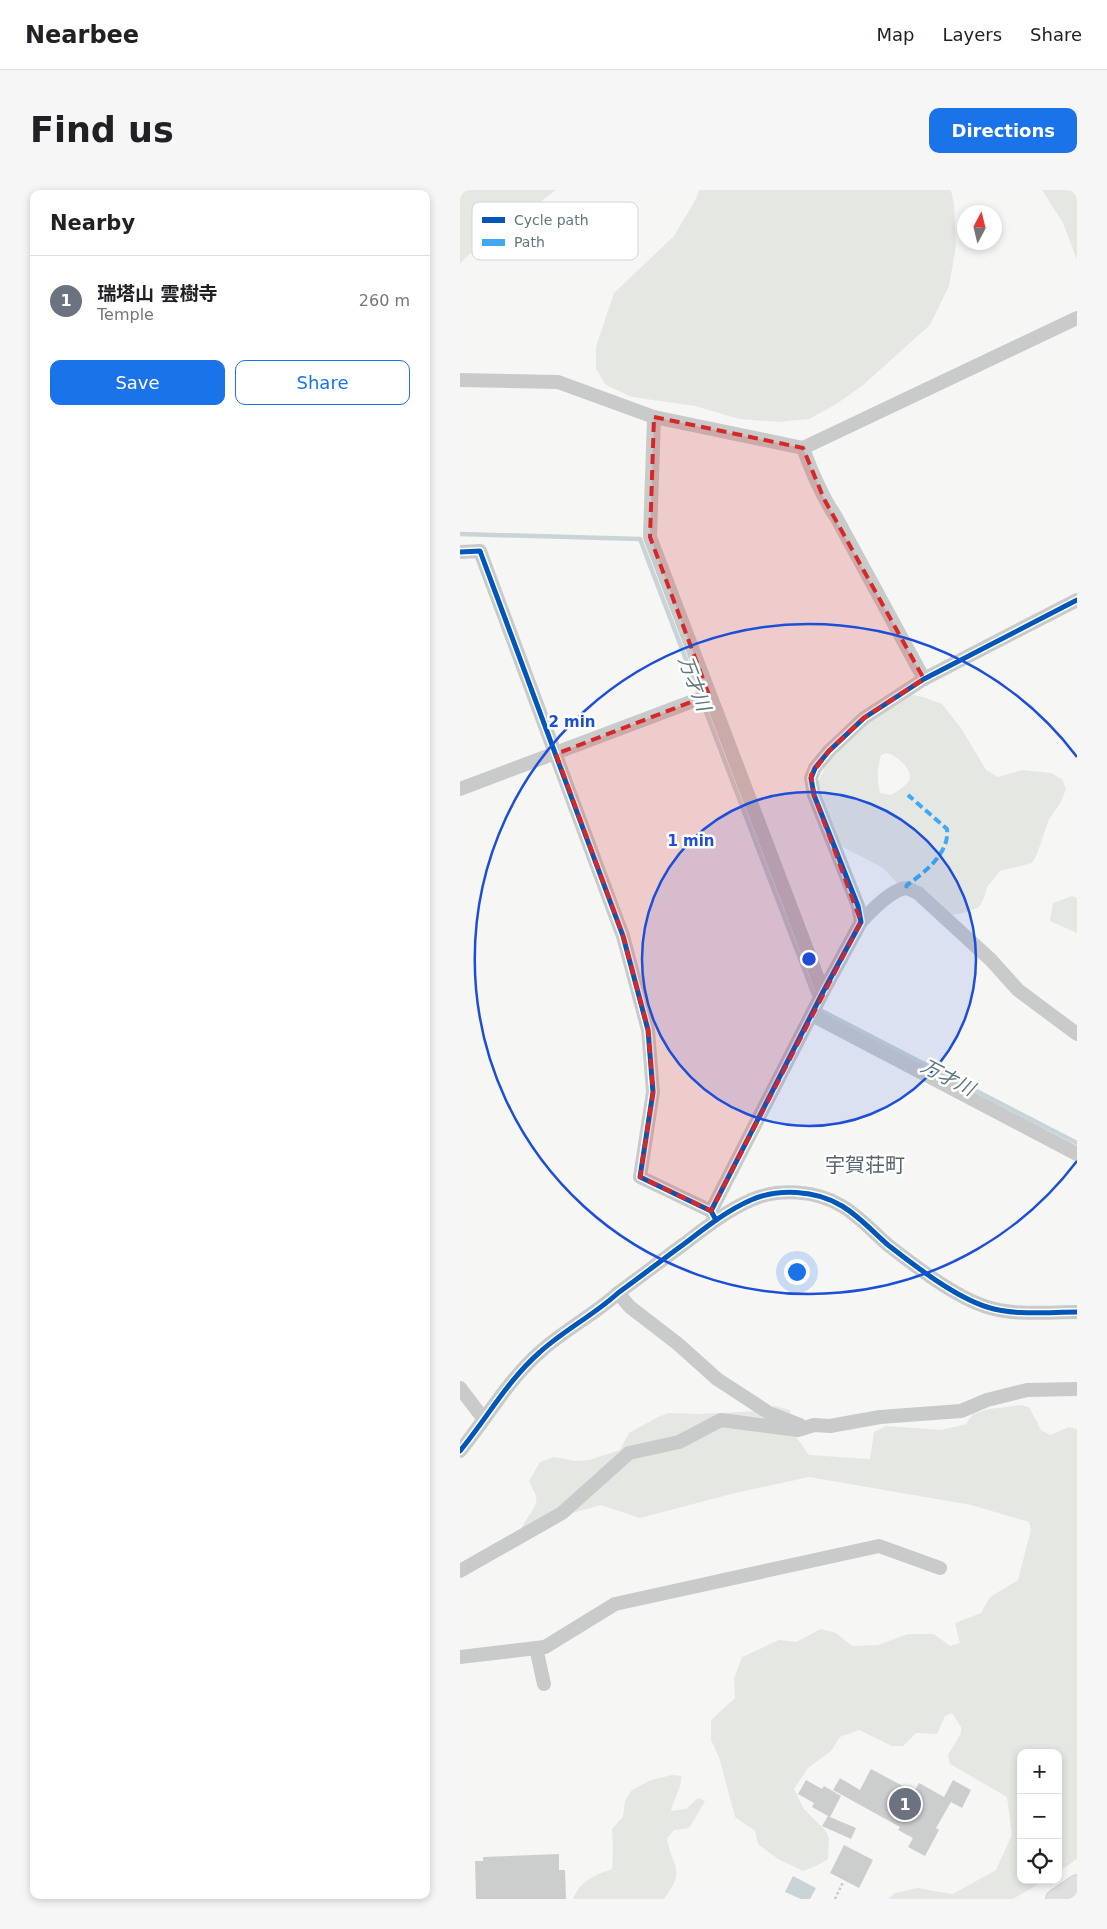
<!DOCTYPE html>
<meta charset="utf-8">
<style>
:root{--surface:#fff;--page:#f6f6f6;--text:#202124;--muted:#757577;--line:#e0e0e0;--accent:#1a73e8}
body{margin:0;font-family:"DejaVu Sans","Noto Sans JP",sans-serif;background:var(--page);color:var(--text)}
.controls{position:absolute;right:15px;bottom:15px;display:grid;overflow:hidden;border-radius:10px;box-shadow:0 2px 8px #0003}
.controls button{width:45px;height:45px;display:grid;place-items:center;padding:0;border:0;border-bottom:1px solid var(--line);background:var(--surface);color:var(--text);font:25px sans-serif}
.compass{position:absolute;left:497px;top:15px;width:45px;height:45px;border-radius:50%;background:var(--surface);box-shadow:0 2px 8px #0003;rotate:7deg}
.you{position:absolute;left:336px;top:1081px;width:18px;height:18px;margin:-12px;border:4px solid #fff;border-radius:50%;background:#1a73e8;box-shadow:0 0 0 8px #1a73e833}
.badge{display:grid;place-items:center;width:32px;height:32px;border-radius:50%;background:var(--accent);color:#fff;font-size:16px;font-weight:700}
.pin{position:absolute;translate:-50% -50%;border:2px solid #fff;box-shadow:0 1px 5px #0006}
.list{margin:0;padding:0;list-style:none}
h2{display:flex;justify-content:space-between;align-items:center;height:65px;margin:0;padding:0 20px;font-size:21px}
h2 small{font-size:16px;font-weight:400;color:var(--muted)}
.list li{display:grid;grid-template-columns:32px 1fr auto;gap:15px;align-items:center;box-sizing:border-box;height:90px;padding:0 20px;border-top:1px solid var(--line)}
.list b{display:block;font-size:19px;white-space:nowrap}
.list p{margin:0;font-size:16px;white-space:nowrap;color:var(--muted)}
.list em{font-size:16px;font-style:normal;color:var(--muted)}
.actions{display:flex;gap:10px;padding:15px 20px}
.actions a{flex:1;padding:11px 0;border:1px solid var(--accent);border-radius:10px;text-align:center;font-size:18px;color:var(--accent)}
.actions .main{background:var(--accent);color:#fff}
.icon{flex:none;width:28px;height:28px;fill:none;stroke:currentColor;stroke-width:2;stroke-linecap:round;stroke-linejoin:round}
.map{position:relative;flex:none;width:617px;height:1709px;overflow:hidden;border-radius:10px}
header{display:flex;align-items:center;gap:30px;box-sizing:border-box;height:70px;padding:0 25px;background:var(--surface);border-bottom:1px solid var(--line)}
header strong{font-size:24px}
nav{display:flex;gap:28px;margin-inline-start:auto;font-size:18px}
.intro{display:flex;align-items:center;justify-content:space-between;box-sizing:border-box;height:120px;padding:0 30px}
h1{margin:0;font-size:35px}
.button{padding:12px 22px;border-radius:10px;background:var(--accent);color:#fff;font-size:18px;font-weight:700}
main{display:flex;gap:30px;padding:0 30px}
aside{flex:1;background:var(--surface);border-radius:10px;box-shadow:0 2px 8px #0003}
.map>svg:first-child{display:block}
.green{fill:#e5e8e2;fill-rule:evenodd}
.water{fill:#c8d4d5}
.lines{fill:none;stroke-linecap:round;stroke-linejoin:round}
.stream{stroke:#c8d4d5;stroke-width:4.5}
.building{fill:#cccece}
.major-casing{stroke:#d2d3d3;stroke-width:20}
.path{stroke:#c7c8c9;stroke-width:2.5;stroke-dasharray:2.5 2.5;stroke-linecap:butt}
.minor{stroke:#c9cbcb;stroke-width:14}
.major{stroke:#dedfdf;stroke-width:18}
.quiet{stroke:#3fa9f5;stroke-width:4;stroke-dasharray:8 4;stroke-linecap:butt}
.cycleway-casing{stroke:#fff;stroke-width:8}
.cycleway{stroke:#0057b8;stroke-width:5}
.marked{fill:#d62828;fill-opacity:0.2;stroke:#d62828;stroke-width:4;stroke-dasharray:10 6;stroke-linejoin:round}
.ring{fill:none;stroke:#1d4ed8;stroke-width:2.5}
.labels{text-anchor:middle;stroke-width:5;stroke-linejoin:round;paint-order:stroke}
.water-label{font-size:19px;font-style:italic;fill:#5c767b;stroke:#fff}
.quarter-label{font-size:20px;fill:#54636b;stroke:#fff}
.key{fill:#fff;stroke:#d0d6d9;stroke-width:1}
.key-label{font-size:14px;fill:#617680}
.centre{fill:#1d4ed8;stroke:#fff;stroke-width:2.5}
.ring-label{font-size:15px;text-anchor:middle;font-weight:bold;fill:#1d4ed8;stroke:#fff;stroke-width:5;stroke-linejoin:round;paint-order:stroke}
</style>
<header>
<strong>Nearbee</strong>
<nav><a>Map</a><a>Layers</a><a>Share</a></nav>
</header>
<div class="intro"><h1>Find us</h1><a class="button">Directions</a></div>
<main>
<aside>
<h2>Nearby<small></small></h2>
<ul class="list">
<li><span class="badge" style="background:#6b7280">1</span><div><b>瑞塔山 雲樹寺</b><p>Temple</p></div><em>260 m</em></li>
</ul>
<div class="actions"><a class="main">Save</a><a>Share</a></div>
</aside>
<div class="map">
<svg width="617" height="1709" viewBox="0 0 617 1709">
<rect width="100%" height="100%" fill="#f6f6f5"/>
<!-- green -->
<g class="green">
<polygon points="0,0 96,0 5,68 0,74"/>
<polygon points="239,0 491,0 494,15 496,56 489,96 470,135 403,195 375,215 349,229 318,232 279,229 235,216 172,207 146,195 136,179 136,157 154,103 214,46 237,7"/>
<polygon points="582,0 617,0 617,70 603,33"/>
<path d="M452,505L463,507L482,514L501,538L526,580L538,587L562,580L591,583L602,589L606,599L601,612L589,629L577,664L572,673L540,681L527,697L524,708L519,717L507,722L493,725L486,723L465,702L437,693L423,678L381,656L364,621L358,592L363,581L370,568L419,522ZM426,563C436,564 456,582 448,592C444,597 436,602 431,605L420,603C417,591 417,577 421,565Z"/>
<polygon points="612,706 617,708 617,743 590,731 593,713"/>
<path d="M561,1215L569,1217L581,1240L590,1245L609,1237L617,1239V1669L598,1682V1563H561V1690H585L553,1709H428L435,1703L457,1698L493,1704L536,1680L552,1645L547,1607L490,1574L488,1565L501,1543V1537L492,1523L485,1526L477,1544L456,1543L443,1556H432L399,1540L380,1547L371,1561L348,1578L334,1599L344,1619L365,1640L369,1648L368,1669L356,1676L343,1681L318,1669L298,1654L295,1641L275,1627L259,1567L251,1550V1530L275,1508L274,1488L282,1467L319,1450L336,1452L361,1439L376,1443L392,1456L418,1455L448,1444H474L490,1456L500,1453L495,1433L521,1423L530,1407L558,1390L571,1340L569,1332L511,1315L349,1287L275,1303L180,1328L141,1315L84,1331L60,1342C63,1330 79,1318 76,1306C74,1301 71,1296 69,1291L80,1272L94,1267L115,1271L129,1270L160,1260L169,1243L198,1227L209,1223L238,1224L299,1221L315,1216L330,1220L332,1241L349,1265L410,1269L414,1242L426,1236L481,1240L506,1234L513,1224L529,1219Z"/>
<path d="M212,1585L221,1586C222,1598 213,1610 211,1621L226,1619L238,1608L245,1611L229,1638L214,1640L207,1648C212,1679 227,1678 204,1709H113C120,1691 135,1685 152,1679L153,1659L152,1639L163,1627L165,1611L172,1600L191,1590Z"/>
</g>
<!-- water -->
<polygon class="water" points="333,1686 356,1698 350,1709 341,1709 325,1702"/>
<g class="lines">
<!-- stream -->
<g class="stream">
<polyline points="0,344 180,349 354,805"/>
<polyline points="360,820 617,953"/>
</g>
</g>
<!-- building -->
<g class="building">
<polygon points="411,1579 454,1602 459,1593 484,1607 493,1590 511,1600 502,1618 491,1612 476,1638 479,1640 465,1666 448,1657 453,1648 438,1640 440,1637 373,1600 380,1588 400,1600"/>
<polygon points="346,1590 362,1599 364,1596 381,1606 370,1627 396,1638 391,1649 362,1636 368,1626 352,1617 354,1613 338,1604"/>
<polygon points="384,1655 413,1670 399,1698 370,1683"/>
<polygon points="99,1664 99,1680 105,1680 106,1709 16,1709 15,1671 23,1671 23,1667"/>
</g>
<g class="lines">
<!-- major casing -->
<g class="major-casing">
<polyline id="major" points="595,1709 617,1694"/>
</g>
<!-- path -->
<polyline class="path" points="375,1709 383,1692"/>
<!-- minor -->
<g class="minor">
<polyline points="0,190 98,192 194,227 343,258 617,128"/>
<polyline points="194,227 190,347 363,802"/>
<path d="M343,258C352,283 361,305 376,327L464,489"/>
<polyline points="0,362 20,361 163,746 188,840 193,902 180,987 251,1021 256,1030"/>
<polyline points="0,599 249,505"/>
<path d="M401,732C410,722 433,698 447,698C450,699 455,702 458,703L531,770L558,800L617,844"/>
<polyline points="352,825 617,964"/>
<polyline points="251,1021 363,802 401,732 398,716 354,605 351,588 355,578 369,561 404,528 464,489 617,410"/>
<polyline points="158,1103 170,1117 218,1154 257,1189 309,1223 340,1235"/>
<polyline points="0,1198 23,1228"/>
<path d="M0,1261C27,1228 48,1190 80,1162C104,1140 134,1125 158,1103C180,1087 202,1070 224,1054C245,1038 266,1021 291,1010C318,998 356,1000 382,1016C399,1026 413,1042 428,1055C455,1076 495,1107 527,1117C555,1126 588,1122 617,1122"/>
<polyline points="0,1381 102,1323 169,1263 219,1252 261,1230 338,1240 354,1235 370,1236 420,1227 501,1221 527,1210 567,1200 617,1199"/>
<polyline points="76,1458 84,1494"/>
<polyline points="0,1467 85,1457 155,1414 419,1356 480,1378"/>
</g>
<!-- major -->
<use href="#major" class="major"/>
<!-- quiet -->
<path class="quiet" d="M446,698L447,695C464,683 490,663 487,639L448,605"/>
<!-- cycleway casing -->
<g class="cycleway-casing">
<g id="cycleway">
<polyline points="0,362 20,361 163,746 188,840 193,902 180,987 251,1021 256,1030"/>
<polyline points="251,1021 363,802 401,732 398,716 354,605 351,588 355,578 369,561 404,528 464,489 617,410"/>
<path d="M0,1261C27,1228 48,1190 80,1162C104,1140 134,1125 158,1103C180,1087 202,1070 224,1054C245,1038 266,1021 291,1010C318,998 356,1000 382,1016C399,1026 413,1042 428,1055C455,1076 495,1107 527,1117C555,1126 588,1122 617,1122"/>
</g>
</g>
<!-- cycleway -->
<use href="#cycleway" class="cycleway"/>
</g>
<!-- marked area -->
<path class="marked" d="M194,227L343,258L364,309L464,489L404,528L369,561L351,585L354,605L401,732L251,1021L180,987L193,902L188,840L163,746L96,564L249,505L190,347Z"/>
<!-- distance rings -->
<circle cx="349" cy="769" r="167" fill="#1d4ed8" fill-opacity=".12"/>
<g class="ring">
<circle cx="349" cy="769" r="167"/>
<path d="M617 971A335 335 0 1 1 617 567"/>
</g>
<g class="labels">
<!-- water labels -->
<g class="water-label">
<text transform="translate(235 493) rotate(69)" y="7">万才川</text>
<text transform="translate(488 887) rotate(27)" y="7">万才川</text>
</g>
<!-- quarter labels -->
<g class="quarter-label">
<text x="405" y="982">宇賀荘町</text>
</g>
</g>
<!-- legend -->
<rect x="12" y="12" width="166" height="58" rx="8" class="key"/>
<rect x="22" y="27" width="23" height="6" fill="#0057b8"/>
<rect x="22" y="49" width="23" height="7" fill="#3fa9f5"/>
<g class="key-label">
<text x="54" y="35">Cycle path</text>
<text x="54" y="57">Path</text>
</g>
<circle cx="349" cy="769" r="8" class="centre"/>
<g class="ring-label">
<text x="112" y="537">2 min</text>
<text x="231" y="656">1 min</text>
</g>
</svg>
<div class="controls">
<button>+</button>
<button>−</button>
<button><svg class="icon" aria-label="locate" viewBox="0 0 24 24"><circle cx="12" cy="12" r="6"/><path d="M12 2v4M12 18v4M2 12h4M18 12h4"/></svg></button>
</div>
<svg class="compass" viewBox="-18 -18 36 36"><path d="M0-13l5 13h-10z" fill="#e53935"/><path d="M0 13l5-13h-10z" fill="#757577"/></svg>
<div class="you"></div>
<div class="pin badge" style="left:445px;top:1614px;background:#6b7280">1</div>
</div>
</main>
